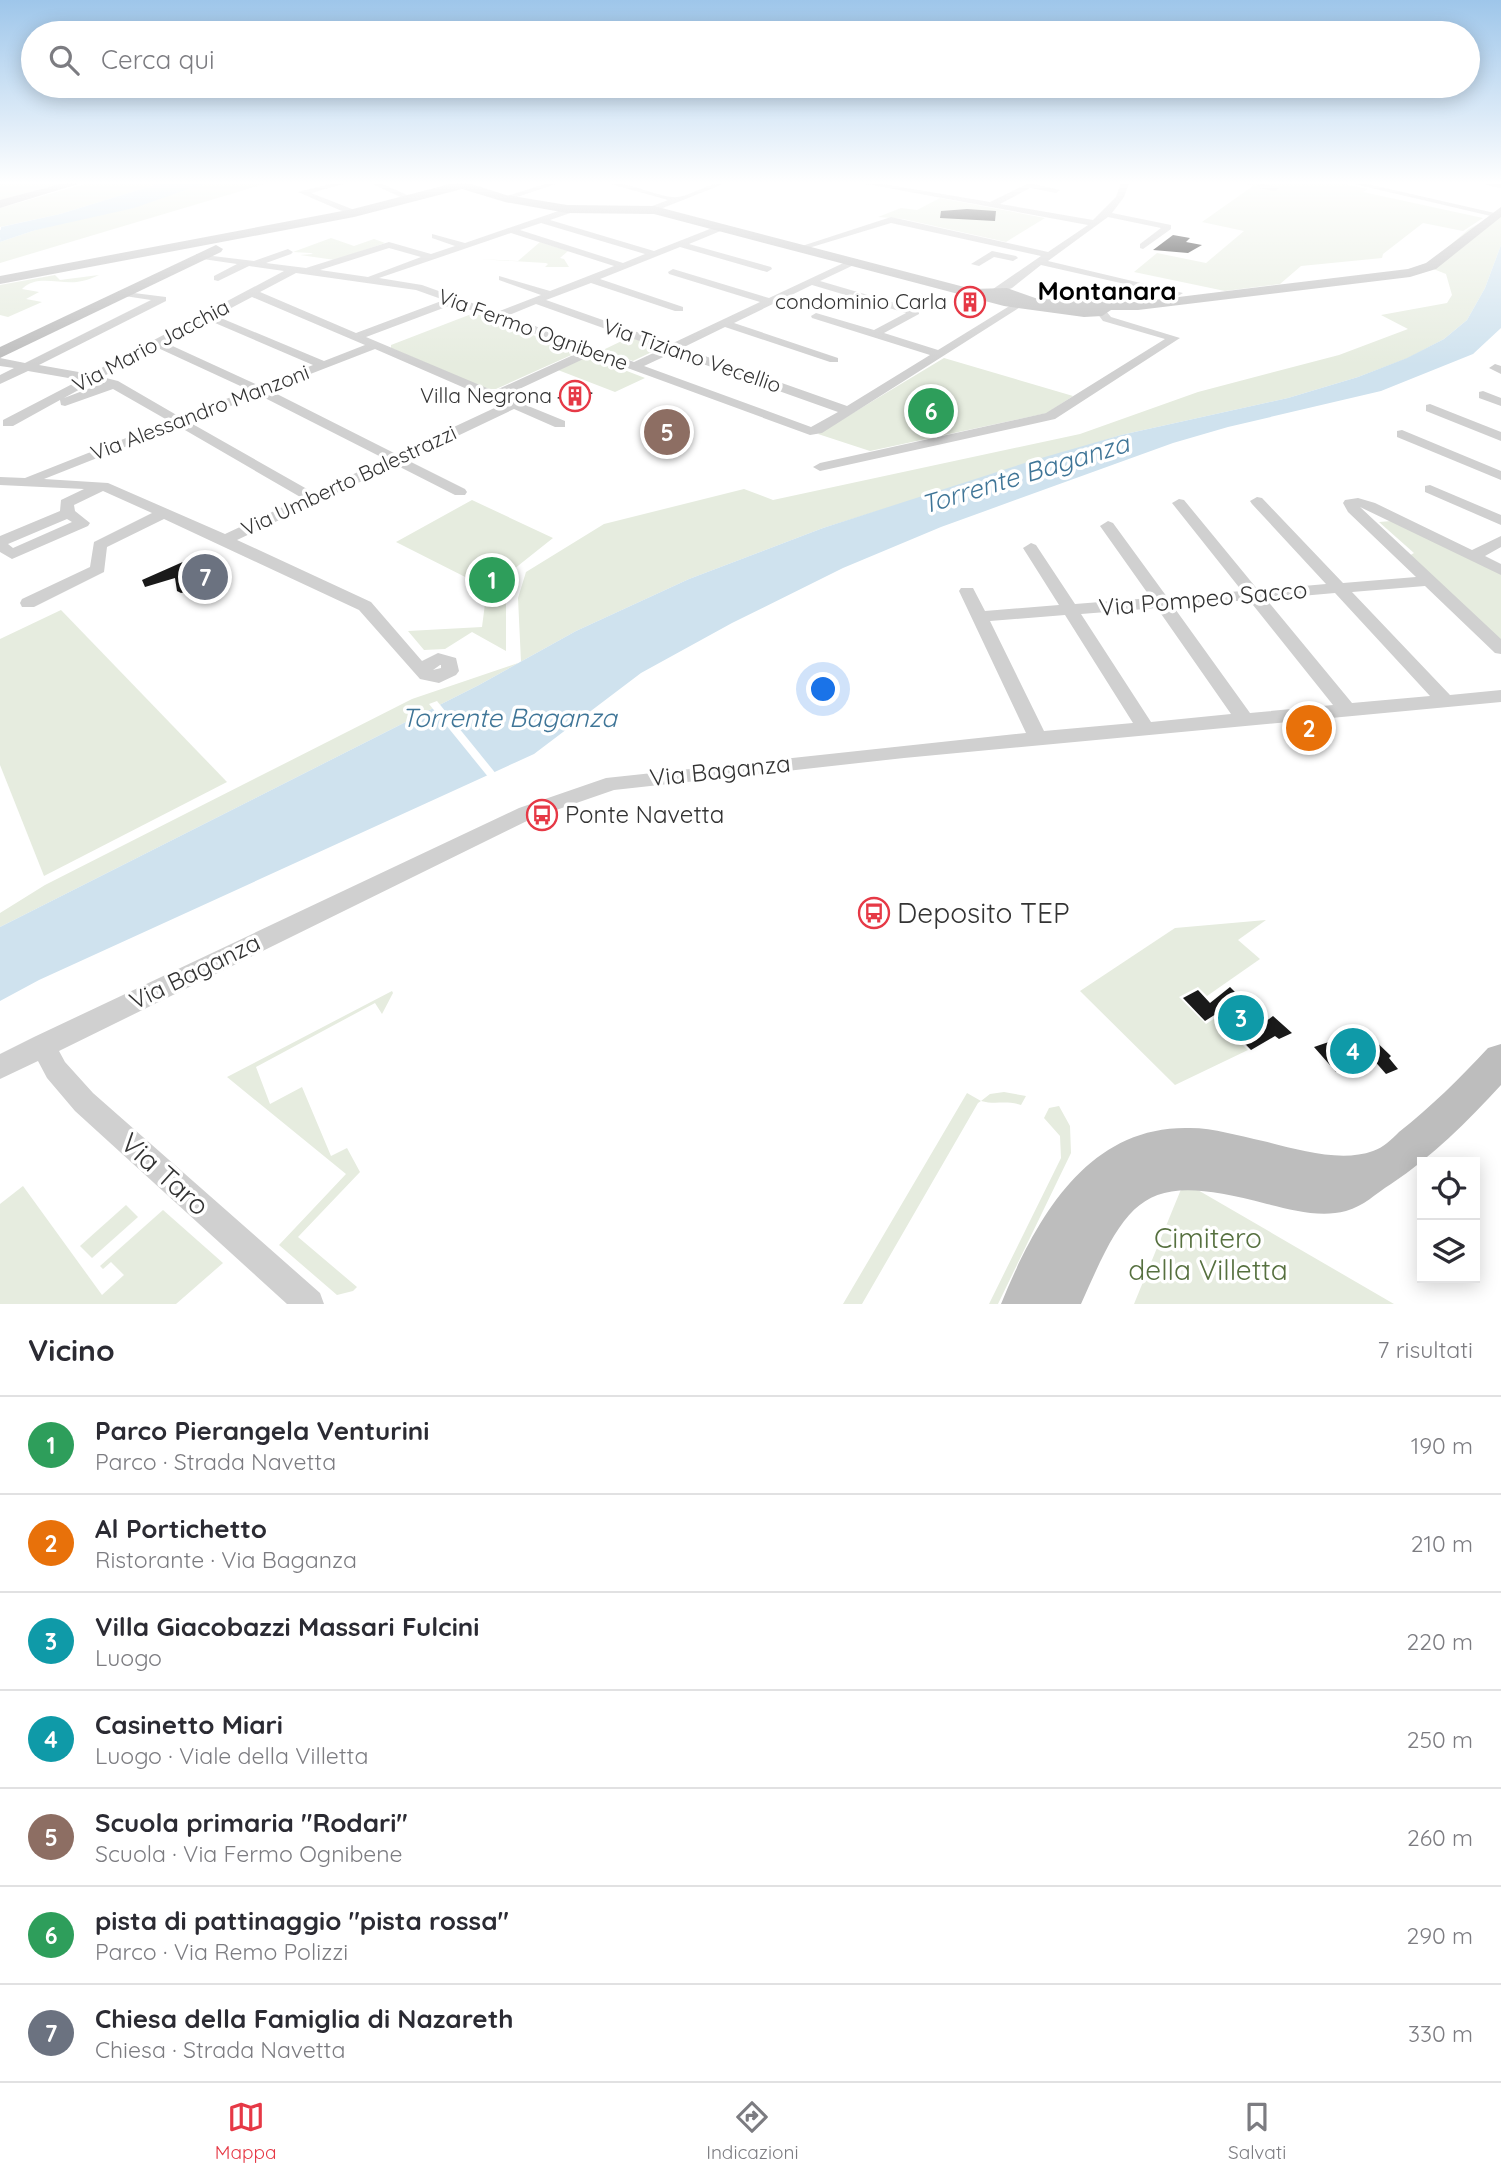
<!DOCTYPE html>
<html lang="it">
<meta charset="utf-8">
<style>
:root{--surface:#fff;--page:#f2f2f3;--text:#2b2b33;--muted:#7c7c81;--line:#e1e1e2;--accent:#e63946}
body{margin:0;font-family:Quicksand,sans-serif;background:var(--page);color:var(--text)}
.controls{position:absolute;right:21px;bottom:21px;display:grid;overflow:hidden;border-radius:0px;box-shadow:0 4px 18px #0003}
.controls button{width:63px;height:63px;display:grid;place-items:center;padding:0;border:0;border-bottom:2px solid var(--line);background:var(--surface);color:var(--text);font:35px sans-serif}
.you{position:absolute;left:824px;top:690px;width:24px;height:24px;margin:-18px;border:5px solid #fff;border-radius:50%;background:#1a73e8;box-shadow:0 0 0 10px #1a73e833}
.badge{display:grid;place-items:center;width:46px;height:46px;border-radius:50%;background:var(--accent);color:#fff;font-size:23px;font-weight:700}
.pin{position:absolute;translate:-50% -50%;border:4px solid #fff;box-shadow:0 2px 7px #0006}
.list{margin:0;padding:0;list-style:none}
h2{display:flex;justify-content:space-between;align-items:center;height:91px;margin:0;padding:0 28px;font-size:30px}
h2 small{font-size:23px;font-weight:400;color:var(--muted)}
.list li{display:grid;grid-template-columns:46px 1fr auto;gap:21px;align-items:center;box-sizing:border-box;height:98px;padding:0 28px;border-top:2px solid var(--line)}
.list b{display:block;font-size:26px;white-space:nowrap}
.list p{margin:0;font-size:23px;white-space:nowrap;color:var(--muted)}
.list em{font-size:23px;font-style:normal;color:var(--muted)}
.icon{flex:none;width:38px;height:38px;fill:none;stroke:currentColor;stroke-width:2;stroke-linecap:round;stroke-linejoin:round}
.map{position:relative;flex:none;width:1501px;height:1304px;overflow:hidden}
.search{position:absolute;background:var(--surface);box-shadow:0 4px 18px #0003;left:21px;right:21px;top:21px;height:77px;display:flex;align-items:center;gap:18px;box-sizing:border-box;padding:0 24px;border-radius:38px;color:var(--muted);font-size:26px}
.sheet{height:777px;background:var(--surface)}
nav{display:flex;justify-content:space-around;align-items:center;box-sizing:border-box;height:98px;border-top:2px solid var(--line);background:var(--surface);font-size:19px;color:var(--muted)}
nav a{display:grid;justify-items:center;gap:4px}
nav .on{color:var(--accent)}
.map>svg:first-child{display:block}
.green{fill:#e6ecdf}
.water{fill:#cfe2ee}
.pier{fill:#fff}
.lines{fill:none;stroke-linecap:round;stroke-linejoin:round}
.river{fill:#cfe2ee;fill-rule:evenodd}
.building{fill:#1a1a1a}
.street{fill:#d0d0d0;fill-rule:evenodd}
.secondary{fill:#bdbdbd;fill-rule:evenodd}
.labels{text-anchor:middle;stroke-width:7;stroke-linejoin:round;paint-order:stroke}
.far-poi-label{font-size:21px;fill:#333;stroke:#fff;text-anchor:end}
.far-street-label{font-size:21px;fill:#333;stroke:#fff}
.street-label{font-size:24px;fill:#333;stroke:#fff}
.poi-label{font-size:24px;fill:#333;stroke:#fff;text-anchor:start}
.far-district-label{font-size:26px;font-weight:bold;fill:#000;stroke:#fff}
.water-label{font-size:26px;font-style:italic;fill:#3f7597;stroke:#fff}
.near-poi-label{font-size:28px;fill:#333;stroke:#fff;text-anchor:start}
.near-street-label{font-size:28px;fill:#333;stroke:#fff}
.near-park-label{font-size:28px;fill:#56703f;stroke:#fff}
</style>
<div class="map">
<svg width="1501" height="1304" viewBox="0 0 1501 1304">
<rect width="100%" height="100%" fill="#fff"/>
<!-- green -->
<g class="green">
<polygon points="0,183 63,183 0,201"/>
<polygon points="88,183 161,183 60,214 0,227 0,208"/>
<polygon points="211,183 268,183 0,263 0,242 59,222"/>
<polygon points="1241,183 1341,183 1368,189 1363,192 1483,218 1463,231 1423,223 1383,254 1382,258 1301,266 1280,284 1225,291 1134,272 1157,253 1206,263 1244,231 1202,222 1253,186"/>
<polygon points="940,198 1045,218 1006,242 903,219 878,217 901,208 917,210"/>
<polygon points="1501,211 1501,245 1485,288 1467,320 1444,339 1408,358 1358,377 1288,398 1121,435 823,528 689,579 576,631 479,685 0,927 0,913 45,885 412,699 521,662 518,598 526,572 604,524 744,489 773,500 1080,434 1198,392 1339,355 1408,329 1381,315 1447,303 1452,295 1446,274 1426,266 1469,229"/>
<polygon points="331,238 354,246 374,239 385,243 335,260 300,255 313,254 311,253 293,252"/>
<polygon points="540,242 568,251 560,258 564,259 569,267 545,267 548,264 546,263 478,259 518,261"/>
<path d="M55,275L60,280L99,275C94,277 88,280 82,281C63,286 37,273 22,289L39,292L26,299L42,302L8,317L0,315V285Z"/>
<polygon points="474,313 578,352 496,389 487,389 391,348 391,345"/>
<polygon points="630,337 660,348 633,361 603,350"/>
<polygon points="588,356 645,378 615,392 558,370"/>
<polygon points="944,358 1073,396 1047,413 870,451 818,434"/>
<polygon points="472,500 553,538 514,569 506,599 506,651 472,632 445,649 424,650 408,631 482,627 487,588 396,542"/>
<polygon points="1392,521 1501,572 1501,646 1407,557 1414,553 1379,522"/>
<polygon points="61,610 227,782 44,876 0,765 0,639"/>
<polygon points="1266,920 1238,940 1260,959 1207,996 1198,987 1179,997 1206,1024 1215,1018 1248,1050 1175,1085 1080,991 1175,928"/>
<polygon points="392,991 393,993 382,1014 375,1003 256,1067 270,1104 302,1087 331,1156 347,1148 360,1172 298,1237 357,1287 353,1291 337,1295 279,1245 346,1174 227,1077"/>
<path d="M1004,1092L1026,1096L1021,1105C1006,1100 995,1105 981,1101L978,1103L862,1304H843L967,1093L981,1101L990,1094Z"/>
<polygon points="1059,1106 1070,1126 1071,1153 998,1304 989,1304 1061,1158 1060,1136 1044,1118 1049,1108"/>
<polygon points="1184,1182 1394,1304 1134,1304"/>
<polygon points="23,1186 102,1295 124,1275 111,1262 103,1269 100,1266 163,1210 223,1263 176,1304 0,1304 0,1204"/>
<polygon points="126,1205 138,1217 92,1258 80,1246"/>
</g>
<!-- water -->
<g class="water">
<polygon points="161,183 211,183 59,222 0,242 1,227 60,214"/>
<polygon points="1501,245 1501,328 1473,354 1381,391 1228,427 1173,443 941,527 843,568 732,623 641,673 534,754 39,980 0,1001 0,927 479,685 576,631 689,579 823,528 1031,461 1121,435 1288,398 1358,377 1407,358 1444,339 1467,320 1485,288"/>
</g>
<!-- pier -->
<polygon class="pier" points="437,701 497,775 489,778 429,704"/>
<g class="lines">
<!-- river -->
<polygon class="river" points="189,183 206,183 134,208 0,238 0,230 127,202"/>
</g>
<!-- building -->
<g class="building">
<polygon points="967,209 996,211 995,221 940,218 941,211"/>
<polygon points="1173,235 1190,238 1186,242 1202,245 1188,253 1153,250"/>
<polygon points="577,387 593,393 574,404 557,398"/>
<polygon points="185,561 201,570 204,564 222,569 229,575 223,587 220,590 198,589 181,593 177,591 175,578 145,587 142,580"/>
<polygon points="1230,987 1265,1022 1273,1016 1292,1033 1279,1039 1275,1036 1251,1050 1216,1014 1205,1021 1183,998 1198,990 1210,1003"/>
<polygon points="1364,1030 1391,1056 1389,1058 1398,1069 1386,1074 1372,1058 1336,1072 1314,1047"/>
</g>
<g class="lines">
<!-- street -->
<g class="street">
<polygon points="334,183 347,183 311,193 357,211 357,215 351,215 298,192"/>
<polygon points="370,183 380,183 414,198 407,200"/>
<polygon points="548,183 556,184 508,200 501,198"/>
<path d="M607,183C629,181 660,199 678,197C695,194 709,182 726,183L650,213L646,210L647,208L668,200Z"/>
<polygon points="861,183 877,183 990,202 1029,183 1060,190 1056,193 1030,188 1000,204 1093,220 1116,197 1121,183 1129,183 1124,197 1112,213 1171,225 1171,229 1143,249 1140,248 1140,244 1161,228 1108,217 1048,261 1183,293 1178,296 1041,265 1012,288 997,294 992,291 993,289 1041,256 891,223 802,250 802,246 891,217 1048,252 1088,225"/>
<polygon points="1260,183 1279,188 1275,191 1257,188"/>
<polygon points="1350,183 1363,183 1499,214 1495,217"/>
<polygon points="1485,183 1501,183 1501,188 1486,185"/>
<path d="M573,206L577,209L576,211L550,220L654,251L720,225L723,226V230L689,244L771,267L772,269L767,272L680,247L600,279L683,307V311H675L591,283L546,300L671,344L760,302L669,274L668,272L673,269L769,298L852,259H858V263L820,281L919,310V314L884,333L938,350L1016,302L1025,304L822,433L810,435L592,355L504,396L565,421V427H555L514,409L407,460L465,489L467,492L465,495H455L396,465L237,540L371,602L422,661L438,653L456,658L459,671L456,675L439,683L420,679L359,610L164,519L107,547L104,572L34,607H22L20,603L22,599L90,567L94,542L152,513L103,491L74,505L75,511L90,523L88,526L12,559L0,552V536L60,511L61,500L84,489L0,485V477L25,478L169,421L113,389L65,406L61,405L60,400L13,426H3V420L80,380L28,371L0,384V375L14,368L0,366V358L25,363L151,300L118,295V291L166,297V301L39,365L90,374L284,271L249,266L218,281L214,280V276L237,264L196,258V254L254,261L288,249L293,252L291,254L266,263L306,268L389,242L431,254L455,246L432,238V234L465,243ZM541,223L645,254L623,263L520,230ZM511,233L614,266L550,291L499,276V280L541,295L497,312L422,285L379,278ZM389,248L421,257L368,277L320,270ZM296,273L416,290L444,300L356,333L260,292ZM812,285L906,313L874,330L816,313L811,316L812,318L930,355L847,406L682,348L725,327L830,362H838V358L734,323ZM252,297L365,345L324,361L216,316ZM454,304L582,351L494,391L366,337ZM536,304L662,349L634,362L507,316ZM208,320L313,365L260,386L166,343ZM158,348L249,390L180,417L118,381L102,377ZM375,349L490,399L503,404L396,454L269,390ZM672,353L838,412L811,427L644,366ZM93,382L101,384L64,398ZM259,395L385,459L314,493L189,422ZM178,426L302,498L225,534L108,483L44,479ZM67,519L72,522L13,548L8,544ZM441,665V668L433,670L440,665Z"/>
<polygon points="992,251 1016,256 1018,258 1013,261 994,257 979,266 971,264"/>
<polygon points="1098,311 1106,311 1111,317 1180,338 1055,419 820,471 813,467 820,463 1046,413 1165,339 1103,321 1097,313"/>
<polygon points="1495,364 1501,366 1501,374 1489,368"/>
<polygon points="1483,391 1501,398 1501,406 1479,398 1479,392"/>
<polygon points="1430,404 1501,432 1501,441 1426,411 1426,405"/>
<polygon points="1402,430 1501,471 1501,480 1397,437 1397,431"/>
<polygon points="1430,485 1501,515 1501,525 1425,492 1425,486"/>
<path d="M1257,497L1262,498L1343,583L1416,577L1348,512L1343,503L1345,500L1358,498L1375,503L1472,550L1501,536V547L1485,556L1501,564V575L1360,507L1501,639V654L1495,653L1425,586L1352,592L1450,695L1501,690V702L904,758L614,790L533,818L59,1051L65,1062L93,1093L320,1293L324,1304H287L75,1111L47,1078L38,1061L0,1079V1054L34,1037L519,808L606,778L1026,733L959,591L961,588H973L985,611L1059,605L1023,548L1031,543L1036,545L1075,604L1151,598L1100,526L1108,521L1113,523L1167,597L1242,591L1172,503L1179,499L1184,500L1258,590L1326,584L1252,504L1250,501ZM1335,593L1430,696L1352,703L1266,599ZM1249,600L1333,705L1250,713L1173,606ZM1157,608L1231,714L1151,722L1081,614ZM1065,615L1133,723L1044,731L990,621Z"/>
</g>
<!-- secondary -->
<g class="secondary">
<polygon points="64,183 81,183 0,208 0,200"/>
<polygon points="454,183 468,183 506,195 567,205 654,206 972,289 1007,288 1038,299 1138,302 1408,269 1426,263 1501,207 1501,217 1436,269 1410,277 1138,310 1111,310 1102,316 1084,317 1004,306 654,214 567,213 505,202 462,189 354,217 0,284 0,276 353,209"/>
<polygon points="216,245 223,249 221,252 0,358 0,347"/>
<path d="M1501,1044V1085C1467,1122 1432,1157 1391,1184C1375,1194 1364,1206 1346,1211C1320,1218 1292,1210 1267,1204C1144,1171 1129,1195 1081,1304H1001C1035,1221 1086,1125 1190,1128C1214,1128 1239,1136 1263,1141C1296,1149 1340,1163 1373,1151C1383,1148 1392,1139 1399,1132C1431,1107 1460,1078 1488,1048Z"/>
</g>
</g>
<!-- sky -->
<linearGradient id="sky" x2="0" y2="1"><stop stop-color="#9ec6ea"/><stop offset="0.5" stop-color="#fff"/><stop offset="1" stop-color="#fff" stop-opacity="0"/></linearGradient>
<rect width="1501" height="365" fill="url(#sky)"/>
<!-- icons -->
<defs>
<g id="building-ring" transform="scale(1.575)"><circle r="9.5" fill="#fff" stroke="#e63946" stroke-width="1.5"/><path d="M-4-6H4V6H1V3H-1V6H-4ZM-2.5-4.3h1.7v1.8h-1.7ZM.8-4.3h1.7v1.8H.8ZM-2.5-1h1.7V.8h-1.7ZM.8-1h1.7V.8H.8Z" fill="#e63946"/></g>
<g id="bus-ring" transform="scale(1.575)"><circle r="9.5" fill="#fff" stroke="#e63946" stroke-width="1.5"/><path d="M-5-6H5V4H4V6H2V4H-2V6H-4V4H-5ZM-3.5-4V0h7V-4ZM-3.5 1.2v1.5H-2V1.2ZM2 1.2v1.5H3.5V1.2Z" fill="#e63946"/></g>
</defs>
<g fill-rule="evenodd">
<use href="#building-ring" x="970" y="302"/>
<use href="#building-ring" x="575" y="396"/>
<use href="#bus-ring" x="542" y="815"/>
<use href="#bus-ring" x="874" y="913"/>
</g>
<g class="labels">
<!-- far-poi labels -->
<g class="far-poi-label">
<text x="947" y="309">condominio Carla</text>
<text x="552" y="403">Villa Negrona</text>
</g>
<!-- far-street labels -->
<g class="far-street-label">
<text transform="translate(533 330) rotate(20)" y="7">Via Fermo Ognibene</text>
<text transform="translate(151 346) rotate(-28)" y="7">Via Mario Jacchia</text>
<text transform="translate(692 356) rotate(19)" y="7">Via Tiziano Vecellio</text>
<text transform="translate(200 413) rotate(-21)" y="7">Via Alessandro Manzoni</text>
<text transform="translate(349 481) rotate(-25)" y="7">Via Umberto Balestrazzi</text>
</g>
<!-- street labels -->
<g class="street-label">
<text transform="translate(1203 599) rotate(-5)" y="8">Via Pompeo Sacco</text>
<text transform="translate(720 771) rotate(-6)" y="8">Via Baganza</text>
<text transform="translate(195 972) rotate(-26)" y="8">Via Baganza</text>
</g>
<!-- poi labels -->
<g class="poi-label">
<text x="565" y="823">Ponte Navetta</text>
</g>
<!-- far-district labels -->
<g class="far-district-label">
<text x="1107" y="300">Montanara</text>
</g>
<!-- water labels -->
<g class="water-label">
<text transform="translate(1025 474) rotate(-17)" y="9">Torrente Baganza</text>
<text x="509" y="727">Torrente Baganza</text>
</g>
<!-- near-poi labels -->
<g class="near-poi-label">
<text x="897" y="923">Deposito TEP</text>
</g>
<!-- near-street labels -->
<g class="near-street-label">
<text transform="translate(165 1174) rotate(42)" y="10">Via Taro</text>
</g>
<!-- near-park labels -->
<g class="near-park-label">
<text x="1208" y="1248">Cimitero<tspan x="1208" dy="32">della Villetta</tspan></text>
</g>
</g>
</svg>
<div class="controls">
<button><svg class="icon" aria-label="locate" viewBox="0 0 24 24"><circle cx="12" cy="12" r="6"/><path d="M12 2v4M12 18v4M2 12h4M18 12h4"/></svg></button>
<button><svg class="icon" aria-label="layers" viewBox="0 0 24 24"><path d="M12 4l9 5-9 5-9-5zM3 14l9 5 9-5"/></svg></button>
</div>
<div class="you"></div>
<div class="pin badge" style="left:492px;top:580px;background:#2e9e5b">1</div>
<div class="pin badge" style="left:1309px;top:728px;background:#e8710a">2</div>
<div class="pin badge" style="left:1241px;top:1018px;background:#0f9aa8">3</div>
<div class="pin badge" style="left:1353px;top:1051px;background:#0f9aa8">4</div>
<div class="pin badge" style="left:667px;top:432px;background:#8d6e63">5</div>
<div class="pin badge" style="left:931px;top:411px;background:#2e9e5b">6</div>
<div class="pin badge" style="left:205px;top:577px;background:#6b7280">7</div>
<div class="search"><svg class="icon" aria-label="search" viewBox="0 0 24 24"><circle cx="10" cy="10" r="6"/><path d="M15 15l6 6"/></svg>Cerca qui</div>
</div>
<section class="sheet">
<h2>Vicino<small>7 risultati</small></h2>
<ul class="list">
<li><span class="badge" style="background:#2e9e5b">1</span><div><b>Parco Pierangela Venturini</b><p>Parco · Strada Navetta</p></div><em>190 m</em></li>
<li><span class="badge" style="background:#e8710a">2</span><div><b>Al Portichetto</b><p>Ristorante · Via Baganza</p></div><em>210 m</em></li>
<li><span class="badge" style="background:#0f9aa8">3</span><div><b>Villa Giacobazzi Massari Fulcini</b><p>Luogo</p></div><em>220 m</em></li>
<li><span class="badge" style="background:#0f9aa8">4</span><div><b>Casinetto Miari</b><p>Luogo · Viale della Villetta</p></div><em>250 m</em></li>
<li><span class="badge" style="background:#8d6e63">5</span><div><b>Scuola primaria &quot;Rodari&quot;</b><p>Scuola · Via Fermo Ognibene</p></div><em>260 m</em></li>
<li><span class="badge" style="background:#2e9e5b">6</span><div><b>pista di pattinaggio &quot;pista rossa&quot;</b><p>Parco · Via Remo Polizzi</p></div><em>290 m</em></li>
<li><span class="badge" style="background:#6b7280">7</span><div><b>Chiesa della Famiglia di Nazareth</b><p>Chiesa · Strada Navetta</p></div><em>330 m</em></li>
</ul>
</section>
<nav>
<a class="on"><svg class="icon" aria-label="map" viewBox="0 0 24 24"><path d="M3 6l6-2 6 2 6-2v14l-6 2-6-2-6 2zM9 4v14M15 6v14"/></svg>Mappa</a>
<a><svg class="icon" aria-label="directions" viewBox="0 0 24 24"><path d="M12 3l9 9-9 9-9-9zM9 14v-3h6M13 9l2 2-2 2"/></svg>Indicazioni</a>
<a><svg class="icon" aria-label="saved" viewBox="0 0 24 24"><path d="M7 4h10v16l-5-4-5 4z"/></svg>Salvati</a>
</nav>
